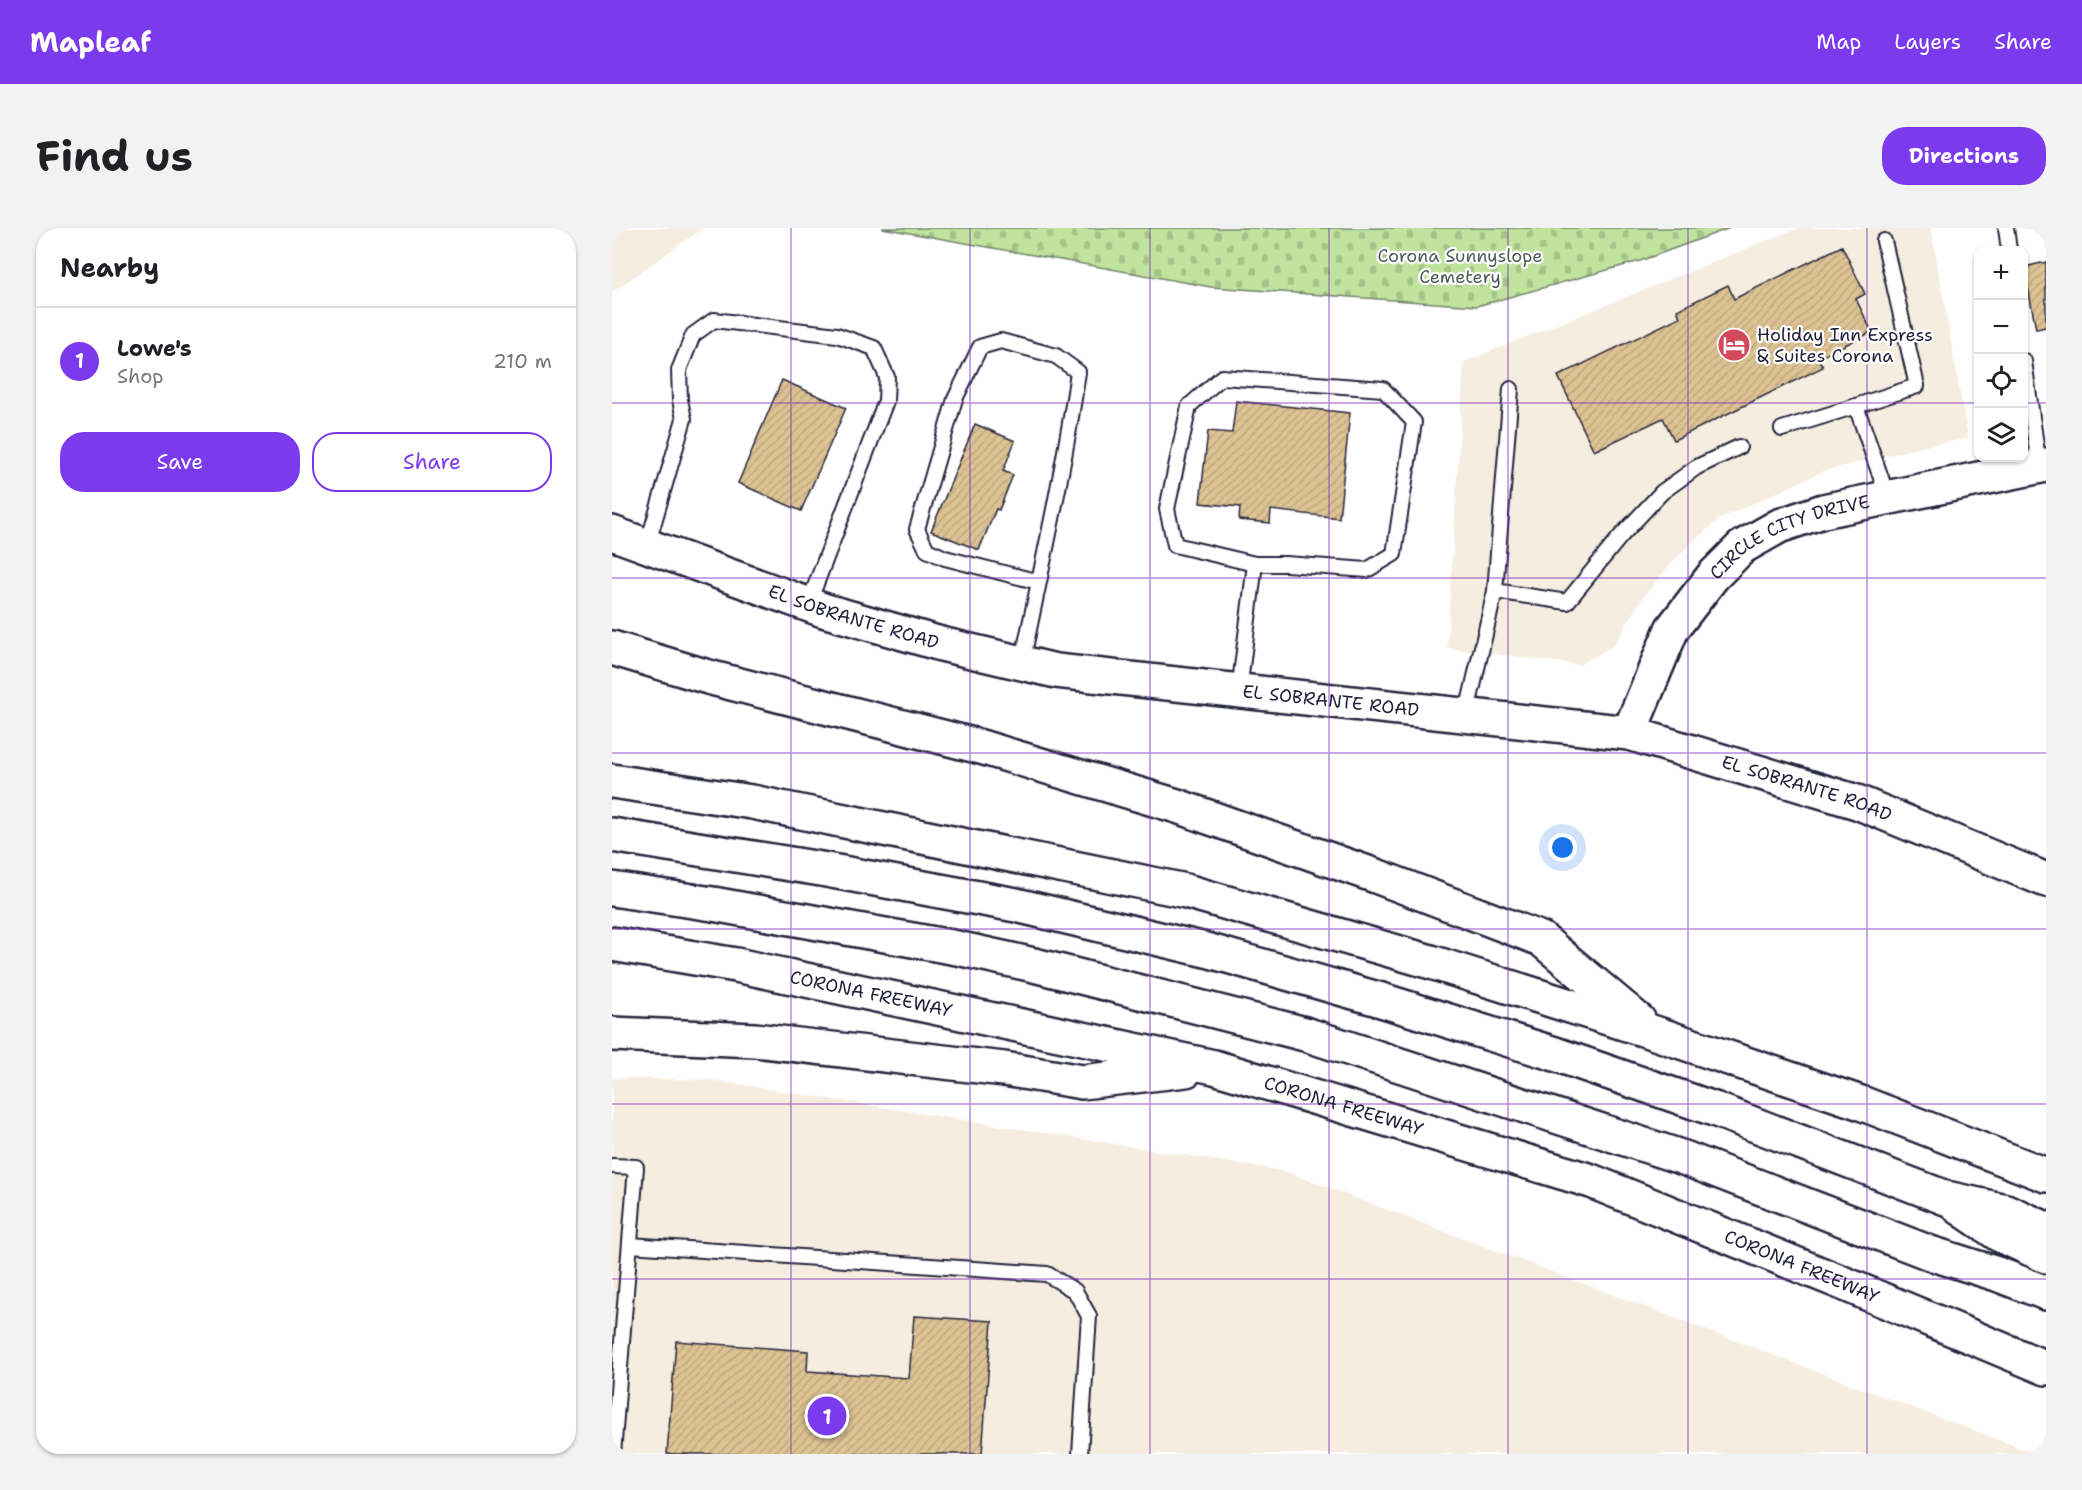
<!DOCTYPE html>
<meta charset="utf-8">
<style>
:root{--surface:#fff;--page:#f2f2f2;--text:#202124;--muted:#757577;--line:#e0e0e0;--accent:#7c3aed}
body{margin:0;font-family:"Shantell Sans",sans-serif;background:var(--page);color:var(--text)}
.controls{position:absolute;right:18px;top:18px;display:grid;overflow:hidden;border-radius:12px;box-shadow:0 2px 4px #0004}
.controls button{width:54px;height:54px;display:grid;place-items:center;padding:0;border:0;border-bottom:2px solid var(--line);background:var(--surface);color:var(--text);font:30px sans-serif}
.you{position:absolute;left:951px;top:620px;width:21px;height:21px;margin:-15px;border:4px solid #fff;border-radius:50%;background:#1a73e8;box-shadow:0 0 0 9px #1a73e833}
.badge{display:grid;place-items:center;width:39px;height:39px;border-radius:50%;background:var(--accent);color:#fff;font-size:20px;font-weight:700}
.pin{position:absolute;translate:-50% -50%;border:3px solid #fff;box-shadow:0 2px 6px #0006}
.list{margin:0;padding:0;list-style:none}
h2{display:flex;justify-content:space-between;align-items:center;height:78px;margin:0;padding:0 24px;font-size:26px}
h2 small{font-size:20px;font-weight:400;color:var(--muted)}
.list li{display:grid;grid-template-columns:39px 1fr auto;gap:18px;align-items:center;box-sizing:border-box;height:108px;padding:0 24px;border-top:2px solid var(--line)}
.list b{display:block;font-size:22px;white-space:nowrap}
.list p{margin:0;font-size:20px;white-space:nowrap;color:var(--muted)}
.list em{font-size:20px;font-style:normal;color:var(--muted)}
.actions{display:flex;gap:12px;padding:18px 24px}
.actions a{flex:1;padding:14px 0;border:2px solid var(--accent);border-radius:24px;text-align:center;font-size:21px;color:var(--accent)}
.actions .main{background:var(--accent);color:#fff}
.icon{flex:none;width:33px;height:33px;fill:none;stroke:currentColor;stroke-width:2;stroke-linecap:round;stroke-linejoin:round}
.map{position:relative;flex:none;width:1434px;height:1226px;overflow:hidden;border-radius:24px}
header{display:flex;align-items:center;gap:36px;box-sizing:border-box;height:84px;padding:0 30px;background:var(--accent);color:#fff}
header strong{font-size:28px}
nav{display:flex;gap:33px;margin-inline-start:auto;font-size:21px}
.intro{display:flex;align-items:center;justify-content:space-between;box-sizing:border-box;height:144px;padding:0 36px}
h1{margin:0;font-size:42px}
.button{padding:15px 27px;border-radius:24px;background:var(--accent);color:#fff;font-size:21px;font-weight:700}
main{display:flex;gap:36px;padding:0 36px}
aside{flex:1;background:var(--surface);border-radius:24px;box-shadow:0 2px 4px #0004}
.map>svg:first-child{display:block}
.built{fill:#f5eddf}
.cemetery{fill:url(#cemetery-stones);stroke:#71826c;stroke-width:1.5}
.building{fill:url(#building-hatch);stroke:#22223b;stroke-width:1.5}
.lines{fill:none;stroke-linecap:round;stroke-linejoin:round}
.lane-casing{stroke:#22223b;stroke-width:18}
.secondary-casing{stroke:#22223b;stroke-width:38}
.highway-casing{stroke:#22223b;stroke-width:38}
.lane{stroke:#fff;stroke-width:14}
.secondary{stroke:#fff;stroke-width:33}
.highway{stroke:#fff;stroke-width:33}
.grid{fill:none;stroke:#7b2cbf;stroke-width:1.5;stroke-opacity:0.55}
.labels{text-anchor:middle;stroke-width:4.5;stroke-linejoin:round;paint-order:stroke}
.park-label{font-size:18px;fill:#515c58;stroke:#fff}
.poi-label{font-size:18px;fill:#22223b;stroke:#fff;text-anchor:start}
.street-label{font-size:18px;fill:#22223b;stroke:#fff}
</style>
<header>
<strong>Mapleaf</strong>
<nav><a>Map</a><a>Layers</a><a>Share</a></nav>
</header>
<div class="intro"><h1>Find us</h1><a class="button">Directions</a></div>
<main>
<aside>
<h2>Nearby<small></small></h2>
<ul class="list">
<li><span class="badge">1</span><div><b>Lowe's</b><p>Shop</p></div><em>210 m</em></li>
</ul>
<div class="actions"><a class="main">Save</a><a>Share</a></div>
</aside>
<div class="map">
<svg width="1434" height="1226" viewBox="0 0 1434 1226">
<defs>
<pattern id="cemetery-stones" width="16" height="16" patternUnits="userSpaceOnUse" patternTransform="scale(1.5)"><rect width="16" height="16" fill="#c0e39d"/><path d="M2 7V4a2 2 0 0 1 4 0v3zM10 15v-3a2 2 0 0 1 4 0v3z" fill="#a5c288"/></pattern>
<pattern id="building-hatch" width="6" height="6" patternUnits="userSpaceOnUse" patternTransform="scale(1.5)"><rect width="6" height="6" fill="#ddc393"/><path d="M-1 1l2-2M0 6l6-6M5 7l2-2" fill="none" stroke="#bda780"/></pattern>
</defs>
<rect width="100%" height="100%" fill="#fff"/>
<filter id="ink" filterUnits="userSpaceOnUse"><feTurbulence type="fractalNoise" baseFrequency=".0167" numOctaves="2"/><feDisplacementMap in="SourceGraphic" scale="12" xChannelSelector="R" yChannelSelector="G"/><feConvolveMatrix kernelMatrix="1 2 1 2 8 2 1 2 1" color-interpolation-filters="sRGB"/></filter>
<g filter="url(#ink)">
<!-- built -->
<g class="built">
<polygon points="0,0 91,0 0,64"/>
<polygon points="1186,0 1319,0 1356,210 1300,221 1212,243 1109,290 1081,313 1056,339 1029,372 1002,417 967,437 835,420 852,134"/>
<polygon points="0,850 99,852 672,943 1424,1226 0,1226"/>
</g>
<!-- cemetery -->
<polygon class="cemetery" points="270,0 1118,0 1028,33 865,78 599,59"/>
<!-- building -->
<g class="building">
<polygon points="1230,18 1253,66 1244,71 1260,104 1206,130 1211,139 1062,212 1051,190 982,223 946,148 1068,89 1065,82 1116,57 1122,71"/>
<polygon points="1434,34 1434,99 1424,101 1412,39"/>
<polygon points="170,152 234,180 189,283 126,255"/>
<polygon points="624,173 738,185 727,290 659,282 658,295 627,292 628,279 588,275 596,203 620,205"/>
<polygon points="363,196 403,213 391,243 401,247 387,282 384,281 367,322 319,303"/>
<polygon points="302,1088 380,1093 370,1226 55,1226 64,1113 196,1123 195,1143 297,1150"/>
</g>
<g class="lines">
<!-- lane casing -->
<g class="lane-casing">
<g id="lane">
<polyline points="1394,0 1397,22"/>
<polyline points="1412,133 1427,238"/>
<polyline points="899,161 883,363 955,374 1008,309 1050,264 1085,239 1127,219"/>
<polyline points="1244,178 1305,158 1272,13"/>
<polyline points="1170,201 1244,178 1276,270"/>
<polyline points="35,318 72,191 68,172 67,142 81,107 102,92 225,107 262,120 275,149 274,173 196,377"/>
<path d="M410,435C430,338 452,242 466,144L444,128L389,113L368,119L343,171L305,301L315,322L333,330L427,354"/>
<polyline points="627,463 643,336 674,336 755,342 782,326 802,194 771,161 610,149 577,178 555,281 563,317 643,336"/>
<polyline points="854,488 883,363"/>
<polyline points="0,938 24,939 1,1226"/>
<polyline points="18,1017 435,1046 463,1063 477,1088 468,1226"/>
</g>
</g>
<!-- secondary casing -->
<g class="secondary-casing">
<g id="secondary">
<path id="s1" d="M0,305L211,382L329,416L444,443L1017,505L1245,574L1434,652"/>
<path id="s2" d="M1017,505L1060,401L1101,348L1130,319L1167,298L1211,283L1434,237"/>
</g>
</g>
<!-- highway casing -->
<g class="highway-casing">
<g id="highway">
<polyline points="0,420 96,449 369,519 565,578 764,648 929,711 1027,793"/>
<polyline points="0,553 140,574 574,663 819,734 1040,804 1249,875 1434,947"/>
<polyline points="0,607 209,641 404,677 598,723 766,771 943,826 1102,881 1334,970 1394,983 1434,1001"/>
<polyline points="0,661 101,676 345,720 422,737 693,806 1072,930 1318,1025 1385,1046 1434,1065"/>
<path id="s3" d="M0,716L124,737L602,839L979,953L1228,1054L1434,1140"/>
<polyline points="0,806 143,812 392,841 470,854 574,842"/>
<polyline points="1347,979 1388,1007 1434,1028"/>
</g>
</g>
<!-- lane -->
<use href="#lane" class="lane"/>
<!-- secondary -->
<use href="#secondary" class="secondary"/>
<!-- highway -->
<use href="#highway" class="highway"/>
</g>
</g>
<!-- grid -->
<path class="grid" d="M179,0V1226M358,0V1226M538,0V1226M717,0V1226M896,0V1226M1076,0V1226M1255,0V1226M0,175H1366M1412,175H1434M0,350H1434M0,525H1434M0,701H1434M0,876H1434M0,1051H1434"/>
<!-- icons -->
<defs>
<g id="hotel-disc" transform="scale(1.725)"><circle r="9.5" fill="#d1495b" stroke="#fff"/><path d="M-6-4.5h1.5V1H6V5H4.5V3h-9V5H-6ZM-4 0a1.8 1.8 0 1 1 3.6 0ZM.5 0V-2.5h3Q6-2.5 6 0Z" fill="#fff"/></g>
</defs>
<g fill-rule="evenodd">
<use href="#hotel-disc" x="1122" y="117"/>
</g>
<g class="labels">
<!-- park labels -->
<g class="park-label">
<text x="848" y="34">Corona Sunnyslope<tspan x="848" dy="21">Cemetery</tspan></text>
</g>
<!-- poi labels -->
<g class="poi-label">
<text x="1145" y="113">Holiday Inn Express<tspan x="1145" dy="21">&amp; Suites Corona</tspan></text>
</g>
<!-- street labels -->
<g class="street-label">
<text dy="6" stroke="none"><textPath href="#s2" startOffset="268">CIRCLE CITY DRIVE</textPath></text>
<text dy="6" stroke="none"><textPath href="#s1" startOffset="256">EL SOBRANTE ROAD</textPath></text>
<text dy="6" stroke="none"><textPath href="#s1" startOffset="742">EL SOBRANTE ROAD</textPath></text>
<text dy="6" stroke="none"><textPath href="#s1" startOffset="1228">EL SOBRANTE ROAD</textPath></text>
<text dy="6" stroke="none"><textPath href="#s3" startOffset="264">CORONA FREEWAY</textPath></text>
<text dy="6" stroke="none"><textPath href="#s3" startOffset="750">CORONA FREEWAY</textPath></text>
<text dy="6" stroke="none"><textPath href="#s3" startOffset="1236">CORONA FREEWAY</textPath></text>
</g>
</g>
</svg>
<div class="controls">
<button>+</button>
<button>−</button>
<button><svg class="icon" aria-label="locate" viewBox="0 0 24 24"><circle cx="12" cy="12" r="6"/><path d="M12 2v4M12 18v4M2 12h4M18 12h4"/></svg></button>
<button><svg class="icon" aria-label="layers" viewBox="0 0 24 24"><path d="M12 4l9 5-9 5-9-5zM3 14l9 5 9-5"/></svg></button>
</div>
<div class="you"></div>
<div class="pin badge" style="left:215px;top:1188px">1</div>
</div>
</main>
